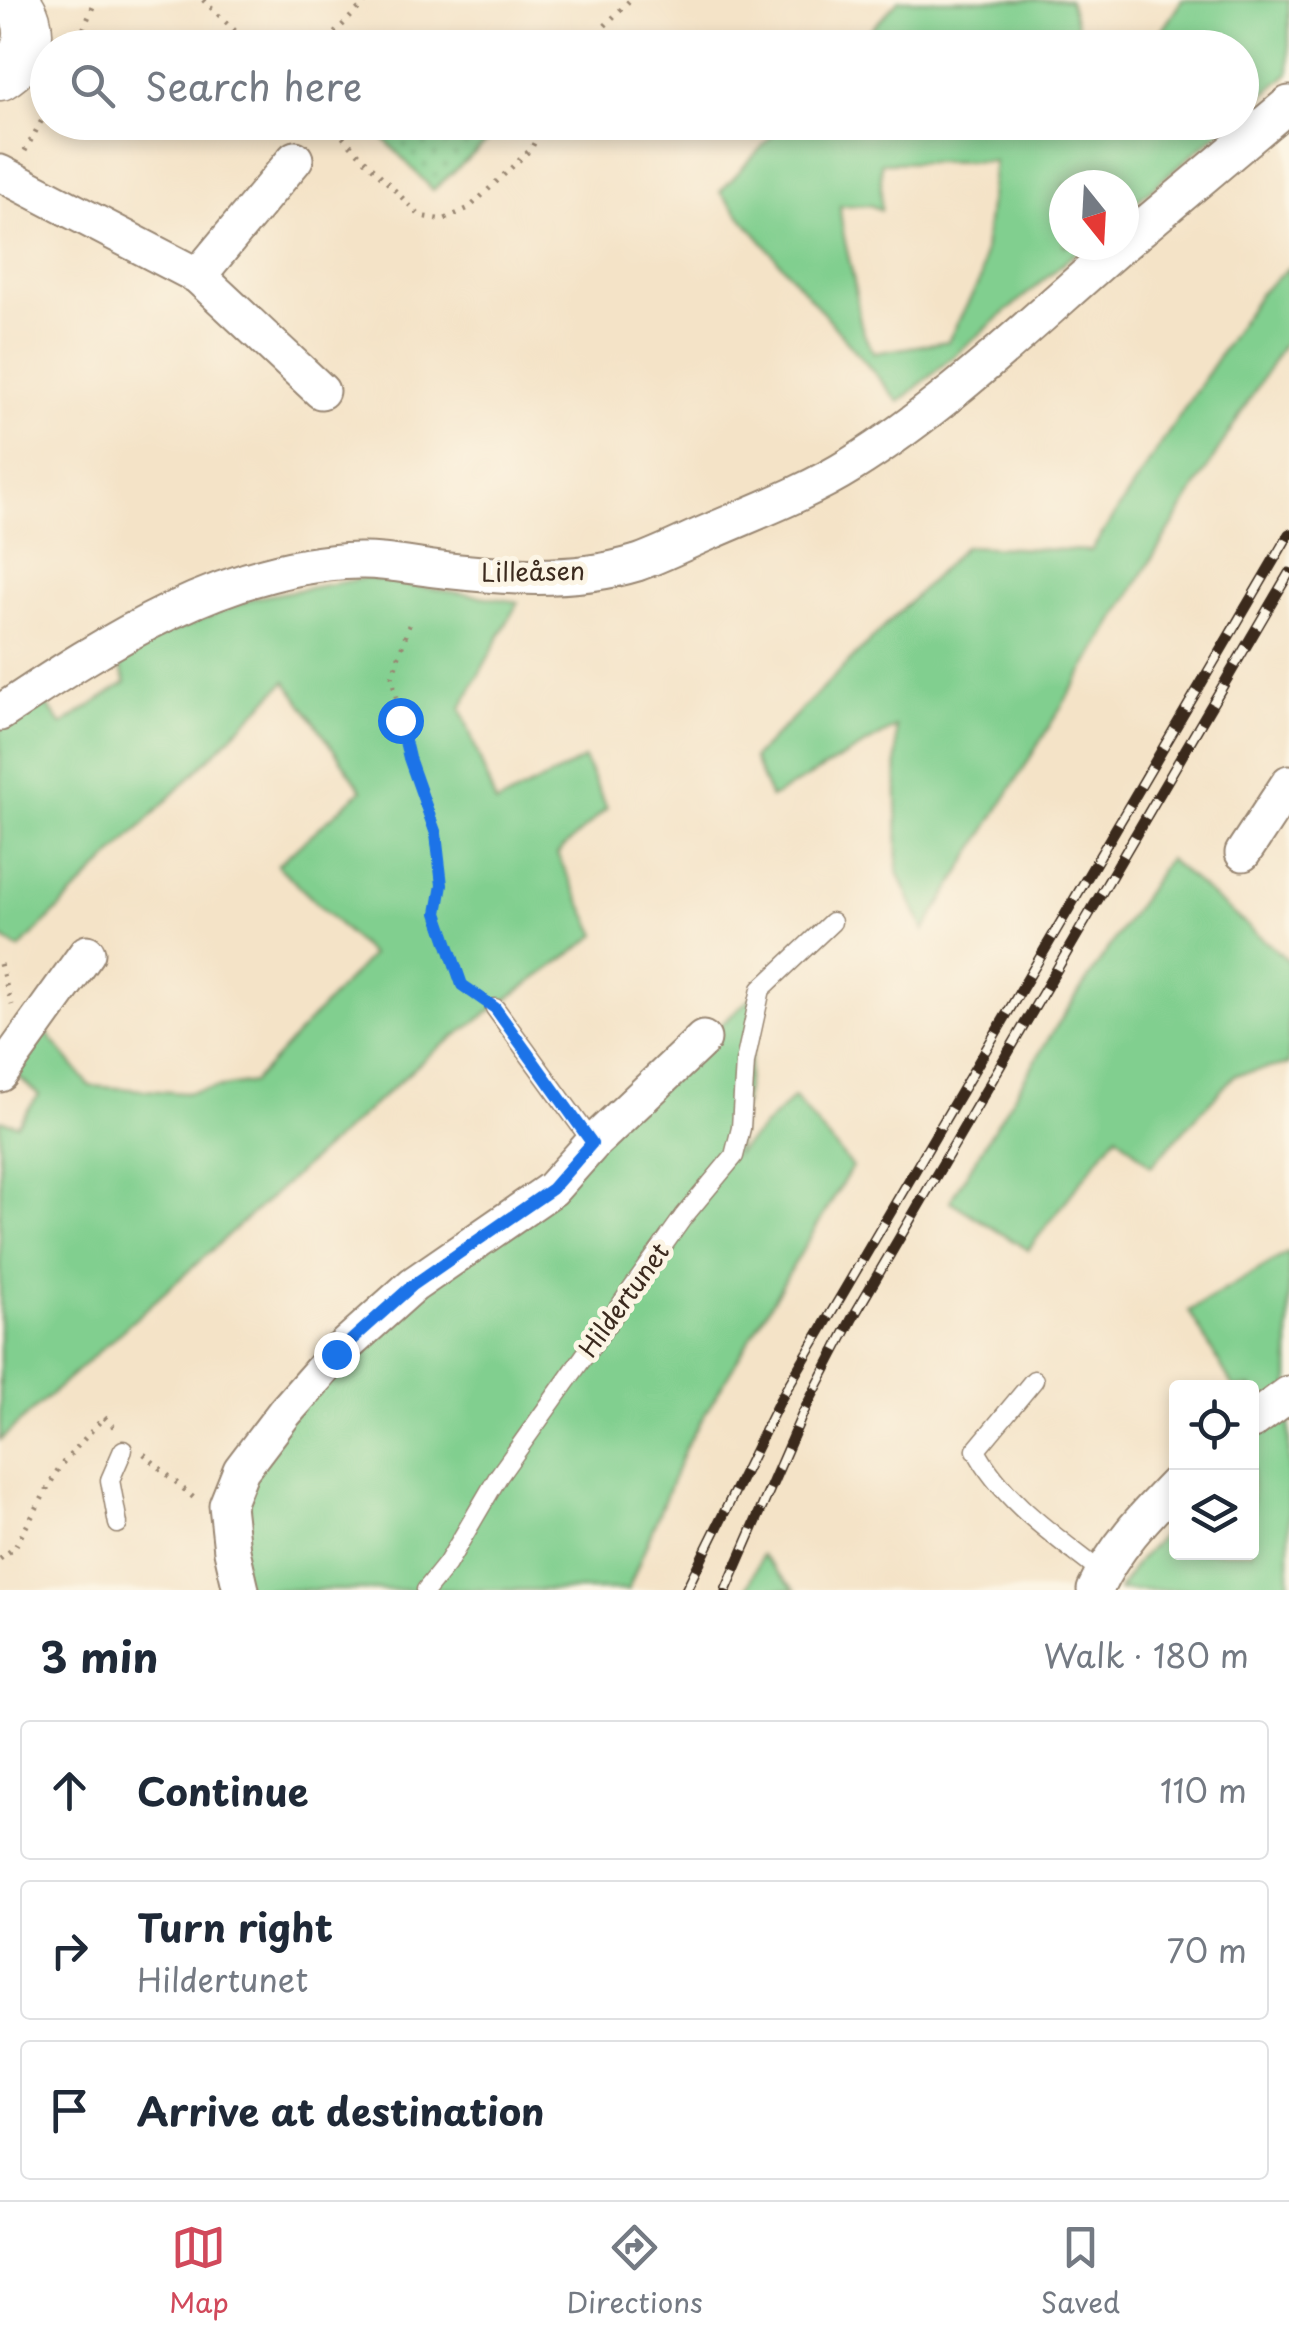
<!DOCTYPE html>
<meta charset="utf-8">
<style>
:root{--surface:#fff;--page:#f2f2f3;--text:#1f2937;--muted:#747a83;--line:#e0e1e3;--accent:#d1495b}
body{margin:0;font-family:"Playpen Sans",sans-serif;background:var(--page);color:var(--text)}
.controls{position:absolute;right:30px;bottom:30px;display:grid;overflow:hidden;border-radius:10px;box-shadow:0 5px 15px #0003}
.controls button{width:90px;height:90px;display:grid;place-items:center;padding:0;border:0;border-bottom:2px solid var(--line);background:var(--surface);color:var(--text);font:50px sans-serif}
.compass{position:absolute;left:1049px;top:170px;width:90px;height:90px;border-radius:50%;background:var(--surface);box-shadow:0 5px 15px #0003;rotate:162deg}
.stop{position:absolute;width:30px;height:30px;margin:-22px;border:8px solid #1a73e8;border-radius:50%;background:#fff}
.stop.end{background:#1a73e8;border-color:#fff;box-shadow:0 2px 10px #0008}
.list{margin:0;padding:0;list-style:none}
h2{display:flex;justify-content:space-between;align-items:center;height:130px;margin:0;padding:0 40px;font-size:42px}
h2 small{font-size:32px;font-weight:400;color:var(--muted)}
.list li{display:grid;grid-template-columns:65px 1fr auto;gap:30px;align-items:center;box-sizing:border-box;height:140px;margin:0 20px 20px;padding:0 20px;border:2px solid var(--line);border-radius:10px}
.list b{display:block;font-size:38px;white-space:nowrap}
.list p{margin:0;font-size:32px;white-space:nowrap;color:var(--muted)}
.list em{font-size:32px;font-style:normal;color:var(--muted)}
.icon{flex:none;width:55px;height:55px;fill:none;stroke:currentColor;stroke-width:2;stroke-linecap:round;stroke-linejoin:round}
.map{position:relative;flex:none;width:1289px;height:1590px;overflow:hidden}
.search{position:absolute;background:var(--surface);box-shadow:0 5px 15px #0003;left:30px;right:30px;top:30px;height:110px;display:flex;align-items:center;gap:25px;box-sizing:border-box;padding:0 35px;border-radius:55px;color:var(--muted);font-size:38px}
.sheet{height:610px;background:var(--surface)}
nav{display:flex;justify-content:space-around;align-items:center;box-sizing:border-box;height:140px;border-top:2px solid var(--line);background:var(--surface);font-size:28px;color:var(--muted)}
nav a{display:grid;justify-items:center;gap:5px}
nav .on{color:var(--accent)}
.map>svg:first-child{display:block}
.grass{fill:#81cf8f;stroke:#5e7c56;stroke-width:2.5;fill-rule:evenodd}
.park{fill:url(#park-dots);stroke:#5e7c56;stroke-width:2.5}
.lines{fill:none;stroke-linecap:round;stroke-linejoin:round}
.service-casing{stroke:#988672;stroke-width:21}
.minor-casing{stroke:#988672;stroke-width:39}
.secondary-casing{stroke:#988672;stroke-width:51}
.path{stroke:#988672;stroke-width:5;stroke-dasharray:2.5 8;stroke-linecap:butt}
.service{stroke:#fff;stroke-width:18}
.minor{stroke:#fff;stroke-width:35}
.secondary{stroke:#fff;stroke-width:48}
.rail-casing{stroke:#3b2a1e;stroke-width:11}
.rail{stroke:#fcf5e5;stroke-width:8;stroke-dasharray:22;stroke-linecap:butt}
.route{stroke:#1a73e8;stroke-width:12}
.labels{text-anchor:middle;stroke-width:10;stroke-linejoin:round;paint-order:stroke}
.street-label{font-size:25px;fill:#3b2a1e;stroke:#fcf5e5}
</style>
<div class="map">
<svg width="1289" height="1590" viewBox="0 0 1289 1590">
<defs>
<pattern id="park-dots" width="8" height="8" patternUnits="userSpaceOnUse" patternTransform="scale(2.5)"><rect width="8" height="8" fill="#81cf8f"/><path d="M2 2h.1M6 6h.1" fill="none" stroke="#6ba874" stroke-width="1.8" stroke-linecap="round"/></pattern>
</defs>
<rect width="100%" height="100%" fill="#fcf5e5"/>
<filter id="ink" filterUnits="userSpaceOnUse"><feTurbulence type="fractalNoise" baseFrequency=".01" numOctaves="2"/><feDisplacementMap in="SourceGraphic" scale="20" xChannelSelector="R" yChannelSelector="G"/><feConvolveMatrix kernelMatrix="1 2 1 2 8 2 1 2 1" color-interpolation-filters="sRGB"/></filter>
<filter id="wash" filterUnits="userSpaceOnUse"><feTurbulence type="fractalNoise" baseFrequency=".0048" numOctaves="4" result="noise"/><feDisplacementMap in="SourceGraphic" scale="40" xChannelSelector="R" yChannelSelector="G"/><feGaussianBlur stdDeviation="2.25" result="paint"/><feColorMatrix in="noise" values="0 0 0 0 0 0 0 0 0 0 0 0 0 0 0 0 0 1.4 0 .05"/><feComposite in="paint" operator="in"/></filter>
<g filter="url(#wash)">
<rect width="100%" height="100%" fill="#f4e3c7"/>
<!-- grass -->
<g class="grass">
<polygon points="899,0 1069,0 1083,47 854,47"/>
<polygon points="1182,0 1289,0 1289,73 1242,113 1242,48 1151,47"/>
<path d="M784,123L785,122L1230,123L1124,212V185H1064V245H1085L899,402L720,192ZM994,161L981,278L948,341L874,353C855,324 860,307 853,277C848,252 841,232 840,206L870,205L881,210V163Z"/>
<polygon points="1289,267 1289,335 924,931 898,872 896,727 771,798 753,758 965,546 1091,551 1260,293"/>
<polygon points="365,578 518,602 461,708 496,804 584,759 607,808 557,854 597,935 429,1055 0,1440 0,1120 17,1124 39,1095 17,1075 44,1030 90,1086 185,1093 253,1082 371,955 277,865 362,790 286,681 19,949 0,936 0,729 45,702 62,725 126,682 115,655 254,598"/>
<polygon points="1168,859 1289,961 1289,1064 1235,1075 1151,1166 1117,1134 1028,1250 950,1201 1054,1030"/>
<polygon points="761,989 736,1154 794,1097 852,1167 686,1446 628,1590 241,1590 241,1470 285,1412"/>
<polygon points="1289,1252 1289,1590 1118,1590 1139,1560 1176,1521 1176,1552 1252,1552 1252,1388 1233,1387 1189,1311"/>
<polygon points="762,1555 795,1590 747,1590"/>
</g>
<!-- park -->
<polygon class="park" points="369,123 473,123 489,140 433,190"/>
</g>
<g filter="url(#ink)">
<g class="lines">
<!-- service casing -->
<g class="service-casing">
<g id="service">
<polyline points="495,1008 593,1143"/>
<path d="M1034,1380L976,1450C1002,1501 1058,1538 1102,1573"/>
<polyline points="118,1524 110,1480 123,1450"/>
<polyline points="426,1590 447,1564 498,1477 684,1216 734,1156 741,1128 745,1062 761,989 832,922"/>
</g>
</g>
<!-- minor casing -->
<g class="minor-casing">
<g id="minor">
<polyline points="0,173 198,276 321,391"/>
<polyline points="1124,243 1289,104"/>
<polyline points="198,276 295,159"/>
<path d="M0,713C106,642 227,564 359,561C383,560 410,566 434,569C501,577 571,583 637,563C663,554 689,540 714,530C760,510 808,492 851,465C949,404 1034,320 1121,245"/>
<polyline points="1243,853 1289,783"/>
<polyline points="0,1074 87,953"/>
<polyline points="1252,1421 1289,1394"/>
<polyline points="241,1590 232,1551 227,1505 241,1470 285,1412 336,1354 413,1285 552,1189 593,1143 703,1039"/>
<path d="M1095,1590C1113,1549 1145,1516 1176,1484"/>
</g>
</g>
<!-- secondary casing -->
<g class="secondary-casing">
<path id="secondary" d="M0,76C30,59 38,26 14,0"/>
</g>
<!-- path -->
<g class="path">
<polyline points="203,0 253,48"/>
<polyline points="75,48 96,0"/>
<polyline points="320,48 367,0"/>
<polyline points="583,48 630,0"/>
<polyline points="328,122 420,216 443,220 469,208 531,149 545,122"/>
<polyline points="25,151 48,109"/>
<polyline points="409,625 392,677 409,758 437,834 442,885 437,913 462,985 476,995"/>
<polyline points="0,964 12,1005"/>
<polyline points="144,1454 196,1500"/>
<polyline points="0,1559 15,1547 60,1466 104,1417 114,1427"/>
</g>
<!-- service -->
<use href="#service" class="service"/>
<!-- minor -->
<use href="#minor" class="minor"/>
<!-- secondary -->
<use href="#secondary" class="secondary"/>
<!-- rail casing -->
<g class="rail-casing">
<g id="rail">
<polyline points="686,1590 780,1400 1289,534"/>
<polyline points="726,1590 803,1413 852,1319 1289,573"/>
</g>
</g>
<!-- rail -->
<use href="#rail" class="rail"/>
</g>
</g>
<g class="lines" filter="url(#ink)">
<!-- route -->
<polyline class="route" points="336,1354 413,1285 552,1189 592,1143 495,1008 462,985 437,913 442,885 436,834 409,758 400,720"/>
</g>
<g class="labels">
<!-- street labels -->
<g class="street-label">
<text transform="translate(533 572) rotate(-1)" y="9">Lilleåsen</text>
<text transform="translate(624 1300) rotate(-54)" y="9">Hildertunet</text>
</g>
</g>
</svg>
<div class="controls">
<button><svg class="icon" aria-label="locate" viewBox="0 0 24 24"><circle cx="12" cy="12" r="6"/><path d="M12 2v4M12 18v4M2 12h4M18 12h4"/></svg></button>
<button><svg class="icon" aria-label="layers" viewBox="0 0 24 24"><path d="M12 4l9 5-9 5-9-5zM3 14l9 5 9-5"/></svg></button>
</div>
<svg class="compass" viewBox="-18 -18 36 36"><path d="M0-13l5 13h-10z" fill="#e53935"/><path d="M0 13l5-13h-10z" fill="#747a83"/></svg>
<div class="stop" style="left:400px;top:720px"></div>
<div class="stop end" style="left:336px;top:1354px"></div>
<div class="search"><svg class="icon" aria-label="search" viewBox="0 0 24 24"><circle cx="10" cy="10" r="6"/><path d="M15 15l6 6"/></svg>Search here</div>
</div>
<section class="sheet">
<h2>3 min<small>Walk · 180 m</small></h2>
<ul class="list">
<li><svg class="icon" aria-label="ahead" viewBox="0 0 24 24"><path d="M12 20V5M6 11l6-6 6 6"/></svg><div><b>Continue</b></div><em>110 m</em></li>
<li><svg class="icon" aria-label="right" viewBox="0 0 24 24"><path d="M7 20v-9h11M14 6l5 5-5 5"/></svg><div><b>Turn right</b><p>Hildertunet</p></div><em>70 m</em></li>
<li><svg class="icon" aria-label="arrive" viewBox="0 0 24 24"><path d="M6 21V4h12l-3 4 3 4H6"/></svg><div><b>Arrive at destination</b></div></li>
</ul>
</section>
<nav>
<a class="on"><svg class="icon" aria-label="map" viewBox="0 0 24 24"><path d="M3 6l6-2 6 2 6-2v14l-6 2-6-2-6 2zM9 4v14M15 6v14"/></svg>Map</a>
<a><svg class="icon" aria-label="directions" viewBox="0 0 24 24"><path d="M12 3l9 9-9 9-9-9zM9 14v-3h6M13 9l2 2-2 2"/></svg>Directions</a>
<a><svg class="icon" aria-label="saved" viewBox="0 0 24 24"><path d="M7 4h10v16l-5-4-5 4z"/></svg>Saved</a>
</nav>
